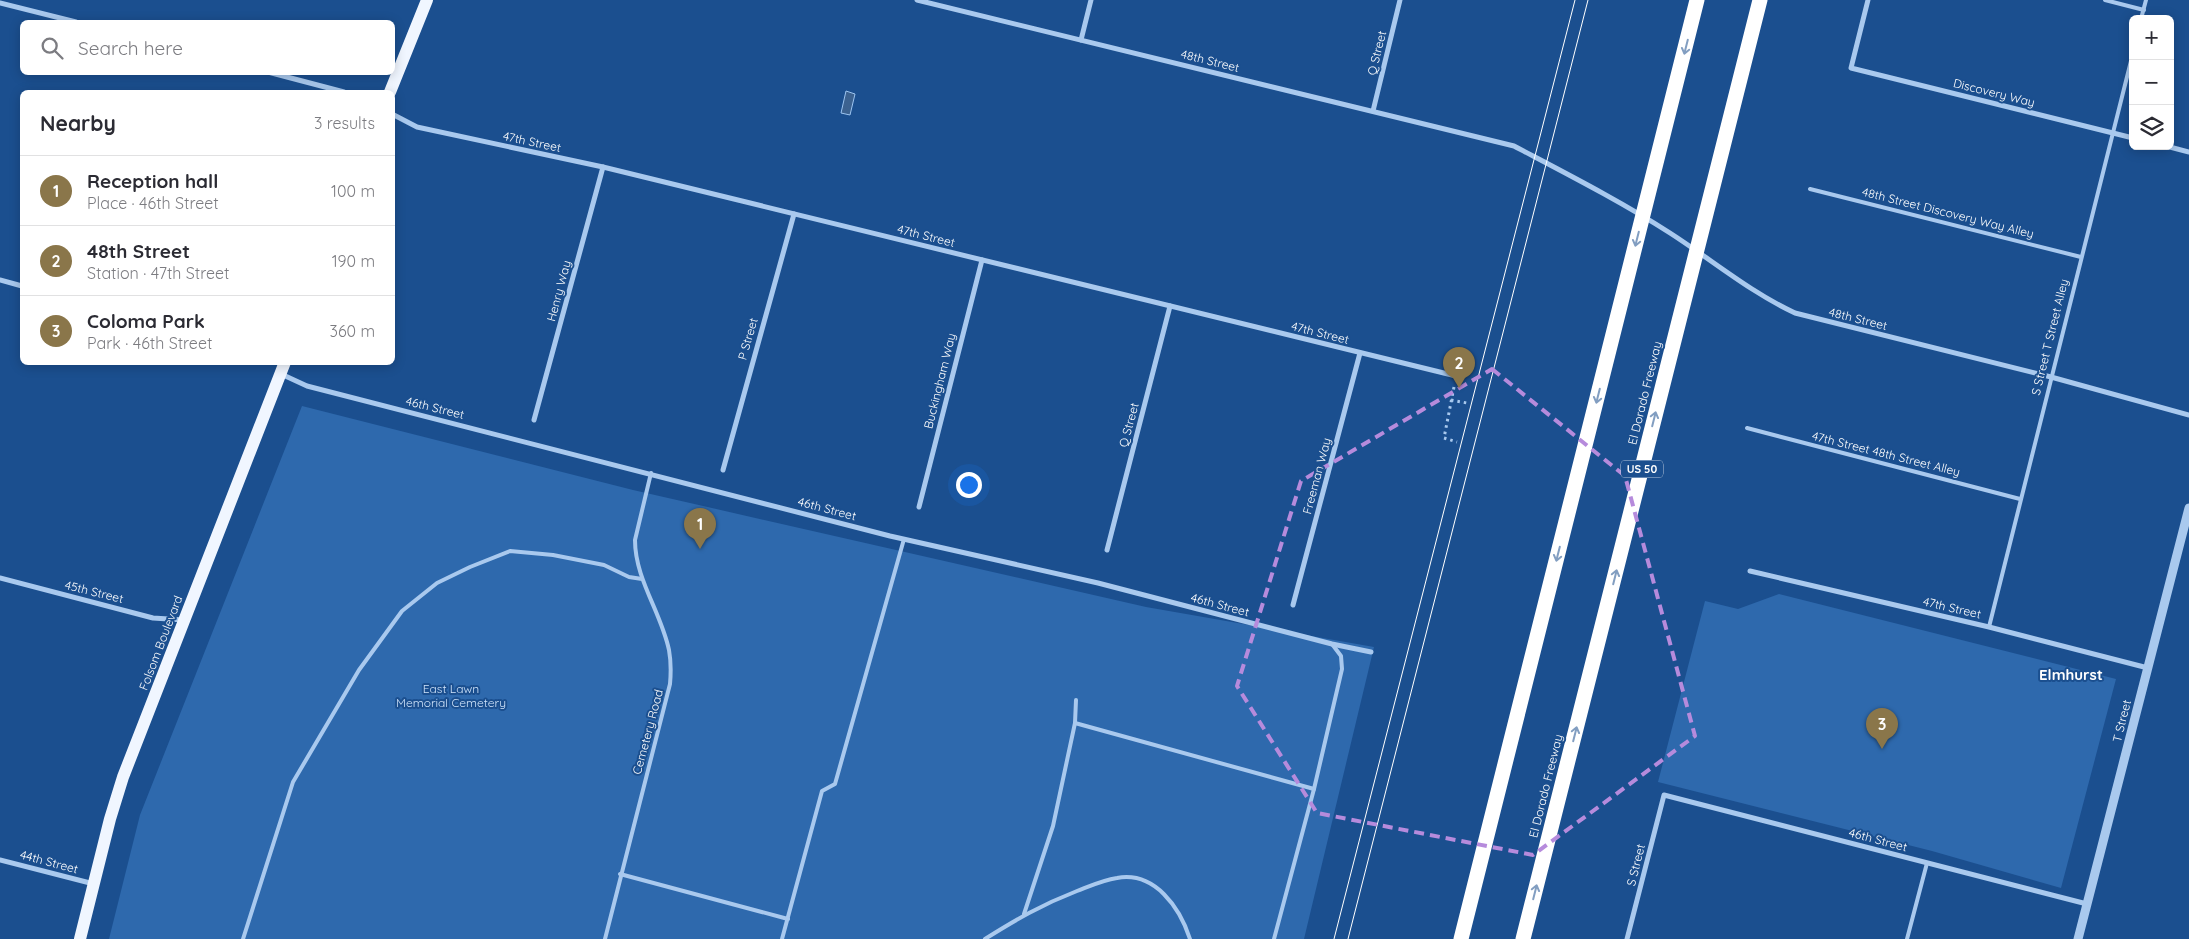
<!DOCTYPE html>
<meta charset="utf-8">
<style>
:root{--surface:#fff;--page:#f2f2f3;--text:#2b2b33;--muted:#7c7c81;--line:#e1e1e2;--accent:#8a764a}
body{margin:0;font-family:Quicksand,sans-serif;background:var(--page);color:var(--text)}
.controls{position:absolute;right:15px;top:15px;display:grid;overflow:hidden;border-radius:8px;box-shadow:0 2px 12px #0003}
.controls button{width:45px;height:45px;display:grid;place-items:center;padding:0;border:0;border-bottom:1px solid var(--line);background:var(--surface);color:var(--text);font:25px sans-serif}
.you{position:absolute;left:968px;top:484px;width:18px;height:18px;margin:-12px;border:4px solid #fff;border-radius:50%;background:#1a73e8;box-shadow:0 0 0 8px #1a73e833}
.badge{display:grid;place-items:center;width:32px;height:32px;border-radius:50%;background:var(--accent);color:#fff;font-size:16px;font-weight:700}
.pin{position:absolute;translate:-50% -41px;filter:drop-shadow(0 1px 2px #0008)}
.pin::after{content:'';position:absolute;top:26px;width:18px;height:15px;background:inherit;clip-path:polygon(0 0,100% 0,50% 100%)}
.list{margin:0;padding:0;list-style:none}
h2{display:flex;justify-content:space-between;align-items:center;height:65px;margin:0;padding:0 20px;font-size:21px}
h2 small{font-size:16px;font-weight:400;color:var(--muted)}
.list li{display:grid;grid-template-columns:32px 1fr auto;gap:15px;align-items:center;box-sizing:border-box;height:70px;padding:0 20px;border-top:1px solid var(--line)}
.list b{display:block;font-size:19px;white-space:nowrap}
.list p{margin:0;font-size:16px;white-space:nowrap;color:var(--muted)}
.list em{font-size:16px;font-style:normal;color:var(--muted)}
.icon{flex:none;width:28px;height:28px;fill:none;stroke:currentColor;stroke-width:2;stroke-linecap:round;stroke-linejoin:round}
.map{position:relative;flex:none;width:2189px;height:939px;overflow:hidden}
.search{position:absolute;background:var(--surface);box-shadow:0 2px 12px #0003;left:20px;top:20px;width:375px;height:55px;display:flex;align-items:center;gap:12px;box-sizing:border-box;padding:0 18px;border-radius:8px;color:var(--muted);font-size:19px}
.panel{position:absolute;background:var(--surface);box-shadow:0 2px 12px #0003;left:20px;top:90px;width:375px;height:275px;border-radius:8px}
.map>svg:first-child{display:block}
.green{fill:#2e69ad}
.water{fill:#3c6290;stroke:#9cc4f0}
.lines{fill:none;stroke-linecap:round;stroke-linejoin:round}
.path{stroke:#a9c9ee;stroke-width:3;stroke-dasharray:2.5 4;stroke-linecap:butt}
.service{stroke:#a9c9ee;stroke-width:4}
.minor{stroke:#a9c9ee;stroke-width:5}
.tertiary{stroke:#a9c9ee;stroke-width:9}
.primary{stroke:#f0f6ff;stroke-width:12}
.motorway{stroke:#fff;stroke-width:15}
.tram{stroke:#fff;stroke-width:1}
.oneway{stroke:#829ec1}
.marked{fill:none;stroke:#b68bdc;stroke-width:4;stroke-dasharray:10 6;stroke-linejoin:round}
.labels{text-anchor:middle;stroke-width:4;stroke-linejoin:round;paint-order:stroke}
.shield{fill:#1b4f8f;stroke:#bbcadd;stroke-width:1}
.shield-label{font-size:11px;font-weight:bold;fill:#fff}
.street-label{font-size:12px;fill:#fff;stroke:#1b4f8f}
.park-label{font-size:12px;fill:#cfe3fa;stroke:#1b4f8f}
.quarter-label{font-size:15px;font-weight:bold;fill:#fff;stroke:#1b4f8f}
</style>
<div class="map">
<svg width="2189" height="939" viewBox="0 0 2189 939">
<rect width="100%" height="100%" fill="#1b4f8f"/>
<!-- green -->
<g class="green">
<polygon points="302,406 633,490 1146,607 1374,647 1304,939 109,939 140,815"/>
<polygon points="1779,594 2116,679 2061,888 1932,851 1658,782 1705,601 1738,609"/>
</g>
<!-- water -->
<polygon class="water" points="846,91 855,94 850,115 841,113"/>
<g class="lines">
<!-- path -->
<g class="path">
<polyline points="1454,387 1444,438 1457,442"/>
<polyline points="1451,400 1467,403"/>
</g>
<!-- service -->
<g class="service">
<polyline points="2105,0 2144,10"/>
<polyline points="2141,19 2146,0"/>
<polyline points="1810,189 2081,257"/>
<polyline points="1747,428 2020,499"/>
<polyline points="1989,627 2133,53"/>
<polyline points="1075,723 1314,789"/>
<polyline points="620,874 788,919"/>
<polyline points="1024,914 1053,826 1075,723 1076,700"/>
<polyline points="243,939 293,782 359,670 402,611 437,583 470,567 510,551 553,555 604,565 629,577 642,579"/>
<path d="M605,939L670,684C671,673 671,661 669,650C661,612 635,579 635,540L651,473"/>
<polyline points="782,939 822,791 835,784 904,539"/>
<path d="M985,939C1017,919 1041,905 1077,891C1090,886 1103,880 1117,878C1155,871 1180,908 1190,939"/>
<polyline points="1274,939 1314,789 1342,669 1341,656 1332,644"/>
<polyline points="1907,939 1927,863"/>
</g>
<!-- minor -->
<g class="minor">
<path d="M917,0L1514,146C1567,174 1620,201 1670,233C1712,260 1750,292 1795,313L2051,377L2189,415"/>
<polyline points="1868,0 1851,68 2133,138"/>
<polyline points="0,3 76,22"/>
<polyline points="1081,40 1091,0"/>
<polyline points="268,72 344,92"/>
<polyline points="1373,111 1400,0"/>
<polyline points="392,114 417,127 603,167 1456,376"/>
<polyline points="2166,146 2189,152"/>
<polyline points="0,280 22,286"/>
<polyline points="281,374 307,386 890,536 1098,583 1332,644 1371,652"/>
<polyline points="534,420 603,167"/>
<polyline points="723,470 794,214"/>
<polyline points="919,507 982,260"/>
<polyline points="1107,550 1170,306"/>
<polyline points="1750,571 1989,627 2148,668"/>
<polyline points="0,578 153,618 184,620"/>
<polyline points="1293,605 1360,353"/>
<polyline points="0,860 94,884"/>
<polyline points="1627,939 1664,795 2087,904"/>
</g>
<!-- tertiary -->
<polyline class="tertiary" points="2078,939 2189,508"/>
<!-- primary -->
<g class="primary">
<polyline points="390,92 427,0"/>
<polyline points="80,939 110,819 123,777 285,362"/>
</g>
<!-- motorway -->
<g class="motorway">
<polyline points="1461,939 1697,0"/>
<polyline points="1523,939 1760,0"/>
</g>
<!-- tram -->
<g class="tram">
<polyline points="1334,939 1575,0"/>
<polyline points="1348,939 1588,0"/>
</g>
</g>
<!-- one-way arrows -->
<defs><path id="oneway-shaft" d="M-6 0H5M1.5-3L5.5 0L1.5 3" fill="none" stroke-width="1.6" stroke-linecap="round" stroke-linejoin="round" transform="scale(1.25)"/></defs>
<g class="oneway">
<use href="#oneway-shaft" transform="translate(1686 47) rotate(104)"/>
<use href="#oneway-shaft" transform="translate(1637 239) rotate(104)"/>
<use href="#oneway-shaft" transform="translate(1598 396) rotate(104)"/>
<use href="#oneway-shaft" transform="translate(1654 419) rotate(-76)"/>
<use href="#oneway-shaft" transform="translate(1558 554) rotate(104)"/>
<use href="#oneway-shaft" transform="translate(1615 577) rotate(-76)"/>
<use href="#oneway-shaft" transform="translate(1575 734) rotate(-76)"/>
<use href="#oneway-shaft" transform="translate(1535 892) rotate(-76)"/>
</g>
<!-- marked area -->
<path class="marked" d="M1492,369L1625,476L1695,736L1533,855L1317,813L1237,686L1301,481Z"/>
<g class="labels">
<!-- shield labels -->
<rect class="shield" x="1621" y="460.5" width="42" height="17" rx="4"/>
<g class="shield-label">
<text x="1642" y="473">US 50</text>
</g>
<!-- street labels -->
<g class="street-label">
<text transform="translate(1377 53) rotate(-76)" y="4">Q Street</text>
<text transform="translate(1210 61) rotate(14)" y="4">48th Street</text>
<text transform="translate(1994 93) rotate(14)" y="4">Discovery Way</text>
<text transform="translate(532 142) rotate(12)" y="4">47th Street</text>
<text transform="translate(1948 213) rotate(14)" y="4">48th Street Discovery Way Alley</text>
<text transform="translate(926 236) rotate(14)" y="4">47th Street</text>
<text transform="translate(559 291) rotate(-75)" y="4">Henry Way</text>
<text transform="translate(1858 319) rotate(14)" y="4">48th Street</text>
<text transform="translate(1320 333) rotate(14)" y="4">47th Street</text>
<text transform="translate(2050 337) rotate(-76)" y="4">S Street T Street Alley</text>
<text transform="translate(748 339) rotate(-74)" y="4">P Street</text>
<text transform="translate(940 381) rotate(-76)" y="4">Buckingham Way</text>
<text transform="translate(1645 393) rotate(-76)" y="4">El Dorado Freeway</text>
<text transform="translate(435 408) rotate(14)" y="4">46th Street</text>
<text transform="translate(1129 425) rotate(-75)" y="4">Q Street</text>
<text transform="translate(1886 454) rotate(14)" y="4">47th Street 48th Street Alley</text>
<text transform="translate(1317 476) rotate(-75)" y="4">Freeman Way</text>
<text transform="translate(827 509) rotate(15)" y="4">46th Street</text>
<text transform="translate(94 592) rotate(14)" y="4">45th Street</text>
<text transform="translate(1220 605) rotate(15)" y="4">46th Street</text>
<text transform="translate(1952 608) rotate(13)" y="4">47th Street</text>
<text transform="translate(161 643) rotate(-69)" y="4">Folsom Boulevard</text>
<text transform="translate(2122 721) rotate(-76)" y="4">T Street</text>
<text transform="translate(648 732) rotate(-75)" y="4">Cemetery Road</text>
<text transform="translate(1546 786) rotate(-76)" y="4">El Dorado Freeway</text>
<text transform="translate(1878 840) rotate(15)" y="4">46th Street</text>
<text transform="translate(49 862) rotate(15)" y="4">44th Street</text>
<text transform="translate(1636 865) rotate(-76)" y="4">S Street</text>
</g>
<!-- park labels -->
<g class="park-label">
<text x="451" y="693">East Lawn<tspan x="451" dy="14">Memorial Cemetery</tspan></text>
</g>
<!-- quarter labels -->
<g class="quarter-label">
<text x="2071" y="680">Elmhurst</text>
</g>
</g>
</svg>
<div class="controls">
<button>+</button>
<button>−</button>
<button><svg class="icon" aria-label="layers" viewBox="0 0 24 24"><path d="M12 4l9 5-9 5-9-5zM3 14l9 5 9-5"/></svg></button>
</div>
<div class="you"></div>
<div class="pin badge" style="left:700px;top:549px">1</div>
<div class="pin badge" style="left:1459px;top:388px">2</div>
<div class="pin badge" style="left:1882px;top:749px">3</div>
<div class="search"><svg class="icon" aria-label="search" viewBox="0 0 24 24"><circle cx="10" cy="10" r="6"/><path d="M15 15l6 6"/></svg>Search here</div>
<section class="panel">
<h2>Nearby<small>3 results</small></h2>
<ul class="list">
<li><span class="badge">1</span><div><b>Reception hall</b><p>Place · 46th Street</p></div><em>100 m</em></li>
<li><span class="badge">2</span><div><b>48th Street</b><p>Station · 47th Street</p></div><em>190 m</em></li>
<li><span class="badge">3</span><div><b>Coloma Park</b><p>Park · 46th Street</p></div><em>360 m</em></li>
</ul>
</section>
</div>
